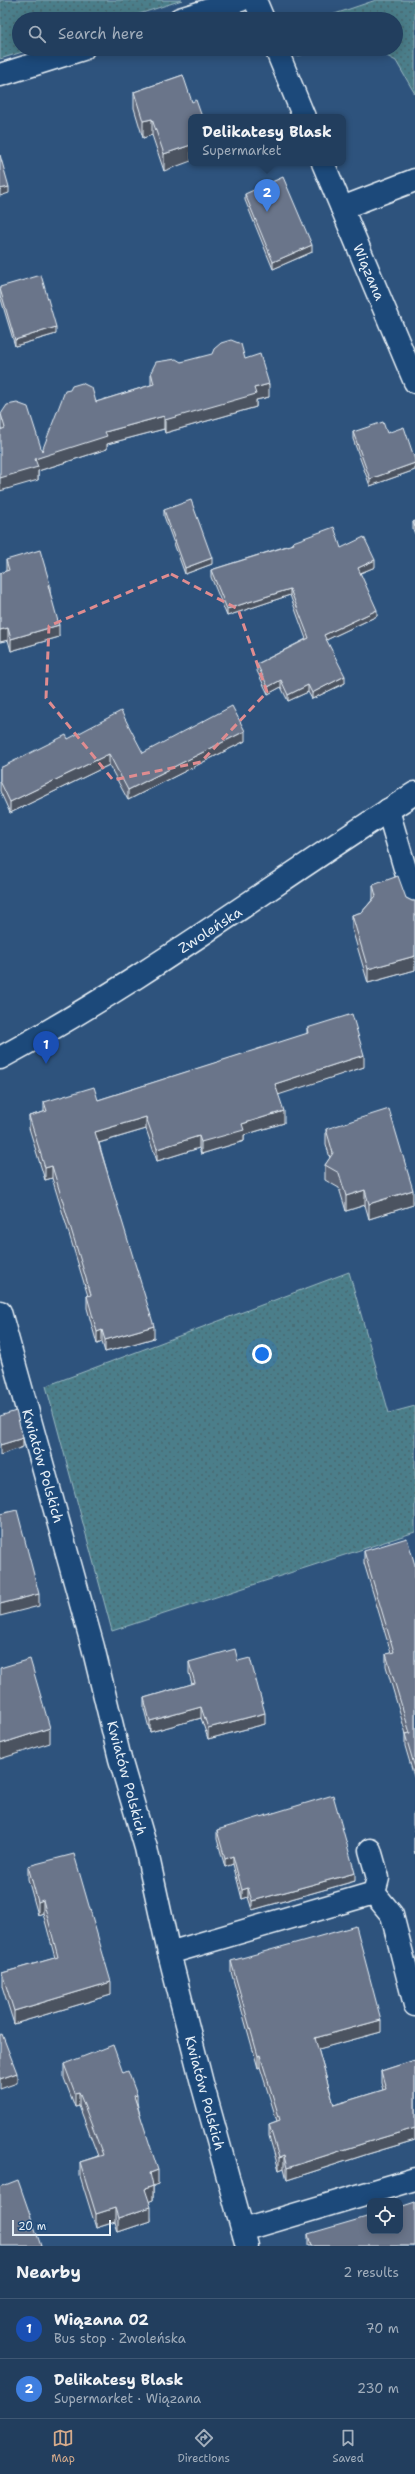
<!DOCTYPE html>
<meta charset="utf-8">
<style>
:root{--surface:#223e5e;--page:#2a4564;--text:#f1f3f6;--muted:#a2aebc;--line:#3f5773;--accent:#d6ab8b}
body{margin:0;font-family:"Shantell Sans",sans-serif;background:var(--page);color:var(--text)}
.controls{position:absolute;right:12px;bottom:12px;display:grid;overflow:hidden;border-radius:8px;box-shadow:0 2px 10px #0003}
.controls button{width:36px;height:36px;display:grid;place-items:center;padding:0;border:0;border-bottom:1px solid var(--line);background:var(--surface);color:var(--text);font:20px sans-serif}
.scale{position:absolute;left:12px;bottom:10px;width:99px;box-sizing:border-box;padding-left:4px;border:2px solid #e8f1f8;border-top:0;font-size:11px;line-height:14px;white-space:nowrap;color:#e8f1f8;-webkit-text-stroke:3px #1f4a7a;paint-order:stroke}
.you{position:absolute;left:262px;top:1354px;width:14px;height:14px;margin:-10px;border:3px solid #fff;border-radius:50%;background:#1a73e8;box-shadow:0 0 0 6px #1a73e833}
.badge{display:grid;place-items:center;width:26px;height:26px;border-radius:50%;background:var(--accent);color:#fff;font-size:13px;font-weight:700}
.pin{position:absolute;translate:-50% -33px;filter:drop-shadow(0 1px 2px #0008)}
.pin::after{content:'';position:absolute;top:21px;width:14px;height:12px;background:inherit;clip-path:polygon(0 0,100% 0,50% 100%)}
.popup{position:absolute;left:188px;top:114px;width:158px;height:52px;box-sizing:border-box;display:grid;place-content:center;border-radius:8px;background:var(--surface);filter:drop-shadow(0 1px 3px #0005);font-size:13px;white-space:nowrap;color:var(--muted)}
.popup b{font-size:15px;color:var(--text)}
.popup::after{content:'';position:absolute;left:50%;top:100%;margin-left:-8px;border:8px solid transparent;border-top-color:var(--surface)}
.list{margin:0;padding:0;list-style:none}
h2{display:flex;justify-content:space-between;align-items:center;height:52px;margin:0;padding:0 16px;font-size:17px}
h2 small{font-size:13px;font-weight:400;color:var(--muted)}
.list li{display:grid;grid-template-columns:26px 1fr auto;gap:12px;align-items:center;box-sizing:border-box;height:60px;padding:0 16px;border-top:1px solid var(--line)}
.list b{display:block;font-size:15px;white-space:nowrap}
.list p{margin:0;font-size:13px;white-space:nowrap;color:var(--muted)}
.list em{font-size:13px;font-style:normal;color:var(--muted)}
.icon{flex:none;width:22px;height:22px;fill:none;stroke:currentColor;stroke-width:2;stroke-linecap:round;stroke-linejoin:round}
.map{position:relative;flex:none;width:415px;height:2246px;overflow:hidden}
.search{position:absolute;background:var(--surface);box-shadow:0 2px 10px #0003;left:12px;right:12px;top:12px;height:44px;display:flex;align-items:center;gap:10px;box-sizing:border-box;padding:0 14px;border-radius:22px;color:var(--muted);font-size:15px}
.sheet{height:172px;background:var(--surface)}
nav{display:flex;justify-content:space-around;align-items:center;box-sizing:border-box;height:56px;border-top:1px solid var(--line);background:var(--surface);font-size:11px;color:var(--muted)}
nav a{display:grid;justify-items:center;gap:2px}
nav .on{color:var(--accent)}
.map>svg:first-child{display:block}
.grass{fill:url(#grass-dots);stroke:#9ab8c1}
.lines{fill:none;stroke-linecap:round;stroke-linejoin:round}
.minor-casing{stroke:#e8f1f8;stroke-width:25}
.minor{stroke:#1f4a7a;stroke-width:22}
.wall{fill:#5c6577;stroke:#e8f1f8}
.shaded-wall{fill:#4b5261;stroke:#e8f1f8}
.building{fill:#6b758a;stroke:#e8f1f8}
.marked{fill:none;stroke:#df8c90;stroke-width:3;stroke-dasharray:8 5;stroke-linejoin:round}
.labels{text-anchor:middle;stroke-width:3.5;stroke-linejoin:round;paint-order:stroke}
.street-label{font-size:14px;fill:#e8f1f8;stroke:#1f4a7a}
</style>
<div class="map">
<svg width="415" height="2246" viewBox="0 0 415 2246">
<defs>
<pattern id="grass-dots" width="8" height="8" patternUnits="userSpaceOnUse"><rect width="8" height="8" fill="#4b7e8a"/><path d="M2 2h.1M6 6h.1" fill="none" stroke="#49666d" stroke-width="1.8" stroke-linecap="round"/></pattern>
</defs>
<rect width="100%" height="100%" fill="#2e537d"/>
<filter id="ink" filterUnits="userSpaceOnUse"><feTurbulence type="fractalNoise" baseFrequency=".025" numOctaves="2"/><feDisplacementMap in="SourceGraphic" scale="8" xChannelSelector="R" yChannelSelector="G"/><feConvolveMatrix kernelMatrix="1 2 1 2 8 2 1 2 1" color-interpolation-filters="sRGB"/></filter>
<g filter="url(#ink)">
<!-- grass -->
<g class="grass">
<polygon points="0,0 182,0 124,19 19,19 19,49 32,49 0,59"/>
<polygon points="376,0 415,0 415,94 396,61 374,49 396,49 396,19 320,19"/>
<polygon points="294,49 330,49 296,56"/>
<polygon points="349,1272 389,1413 415,1406 415,1532 112,1631 46,1386"/>
</g>
<g class="lines">
<!-- minor casing -->
<g class="minor-casing">
<g id="minor">
<polyline points="255,0 263,19"/>
<polyline points="180,19 241,0"/>
<polyline points="276,49 304,117"/>
<polyline points="0,75 83,49"/>
<polyline points="323,163 415,382"/>
<polyline points="342,208 415,180"/>
<polyline points="388,810 415,903"/>
<path d="M0,1058C145,980 276,881 415,793"/>
<polyline points="0,1312 93,1647 120,1759 146,1848 169,1953 202,2083 247,2246"/>
<polyline points="370,1850 378,1878 374,1893"/>
<polyline points="169,1953 374,1893 392,1915 415,2005"/>
<polyline points="243,2230 415,2179"/>
</g>
</g>
<!-- minor -->
<use href="#minor" class="minor"/>
</g>
<!-- wall -->
<g class="wall">
<polygon points="183,75 164,171 152,135 143,138 134,108 134,92"/>
<polygon points="245,194 312,252 273,269 245,200"/>
<polygon points="0,287 56,334 15,346 0,296"/>
<polygon points="245,359 269,397 256,400 256,407 165,433 164,429 107,444 107,449 38,471 38,480 2,430 1,427 1,414 42,451 96,402 151,385 151,372 181,362"/>
<polygon points="353,432 387,433 415,460 415,470 370,486 353,439"/>
<polygon points="164,510 212,564 185,574 164,516"/>
<polygon points="415,521 415,534 413,529 413,522"/>
<polygon points="293,542 341,548 375,567 360,573 377,616 326,640 345,683 312,699 308,692 288,701 281,687 268,694 257,671 257,664 306,639 290,595 227,616 211,577 211,570 293,544"/>
<polygon points="6,560 50,592 59,637 11,651 8,640 0,642 0,573 6,571"/>
<polygon points="68,739 143,753 245,741 128,800 109,765 10,813 0,791 0,768"/>
<polygon points="373,885 406,898 412,901 415,901 415,970 368,983 352,929 352,915 362,912 373,899"/>
<polygon points="307,1028 364,1067 278,1094 284,1123 244,1135 244,1141 201,1154 199,1148 157,1161 146,1129 99,1143 154,1338 105,1352 102,1342 97,1344 87,1308 87,1296 88,1296 52,1178 45,1180 29,1128 29,1116 44,1112 44,1102 98,1100 307,1034"/>
<polygon points="326,1129 413,1205 369,1219 365,1205 346,1211 339,1188 325,1180 325,1165 330,1158 326,1144"/>
<polygon points="364,1551 415,1565 415,1780 405,1746 405,1734 406,1734 386,1666 386,1654 391,1653 364,1563"/>
<polygon points="238,1661 265,1724 208,1739 201,1718 150,1732 144,1709 144,1698 192,1684 189,1673 189,1662"/>
<polygon points="415,1813 415,1831 413,1825 413,1814"/>
<polygon points="217,1830 355,1881 252,1910 248,1897 242,1899 233,1864 225,1867 217,1839"/>
<polygon points="415,1837 415,1854 414,1850 414,1838"/>
<polygon points="28,1866 111,1995 14,2024 2,1986 2,1973 55,1958 43,1913 38,1915 28,1879"/>
<polygon points="231,1961 381,2032 318,2049 334,2105 383,2090 381,2083 381,2071 415,2060 415,2140 368,2154 287,2180 284,2168 279,2170 269,2136 269,2124 277,2121 260,2067 258,2068 231,1972"/>
<polygon points="64,2064 123,2073 137,2103 158,2184 153,2185 153,2200 149,2201 151,2221 118,2232 115,2222 96,2228 80,2176 80,2162 98,2156 79,2106 75,2107 64,2078"/>
<polygon points="308,2234 415,2246 308,2246"/>
</g>
<!-- shaded-wall -->
<g class="shaded-wall">
<polygon points="152,119 152,135 143,138 143,121"/>
<polygon points="191,145 191,161 164,171 164,154"/>
<polygon points="9,187 9,193 0,196 0,189"/>
<polygon points="312,245 312,252 273,269 273,262"/>
<polygon points="56,327 56,334 15,346 15,340"/>
<polygon points="269,384 269,397 256,400 256,407 165,433 165,420 254,388"/>
<polygon points="164,416 164,429 107,444 107,449 38,471 38,480 0,491 0,478 35,459 105,432"/>
<polygon points="415,463 415,470 370,486 370,479"/>
<polygon points="212,558 212,564 185,574 185,568"/>
<polygon points="375,560 375,567 358,574 358,568"/>
<polygon points="50,584 50,596 48,585"/>
<polygon points="290,589 290,595 227,616 227,609"/>
<polygon points="377,610 377,616 324,641 324,635"/>
<polygon points="59,625 59,637 11,651 11,639"/>
<polygon points="8,628 8,640 0,642 0,630"/>
<polygon points="345,676 345,683 312,699 312,693"/>
<polygon points="281,680 281,687 268,694 268,687"/>
<polygon points="308,685 308,692 288,701 288,695"/>
<polygon points="245,731 245,741 128,800 128,790"/>
<polygon points="109,754 109,765 10,813 10,802"/>
<polygon points="415,956 415,970 368,983 368,969"/>
<polygon points="364,1055 364,1067 275,1096 275,1084"/>
<polygon points="284,1111 284,1123 244,1135 244,1141 201,1154 201,1142 242,1124"/>
<polygon points="146,1117 146,1129 95,1144 95,1132"/>
<polygon points="199,1136 199,1148 157,1161 157,1149"/>
<polygon points="52,1166 52,1178 45,1180 45,1168"/>
<polygon points="365,1190 365,1205 346,1211 346,1196"/>
<polygon points="413,1190 413,1205 369,1219 369,1204"/>
<polygon points="154,1326 154,1338 105,1352 105,1340"/>
<polygon points="102,1330 102,1342 97,1344 97,1332"/>
<polygon points="23,1438 23,1447 0,1455 0,1445"/>
<polygon points="39,1594 39,1606 0,1616 0,1604"/>
<polygon points="201,1707 201,1718 150,1732 150,1721"/>
<polygon points="265,1713 265,1724 208,1739 208,1728"/>
<polygon points="50,1728 50,1743 0,1759 0,1744"/>
<polygon points="233,1856 233,1864 225,1867 225,1859"/>
<polygon points="355,1873 355,1881 252,1910 252,1901"/>
<polygon points="248,1888 248,1897 242,1899 242,1890"/>
<polygon points="43,1900 43,1913 38,1915 38,1902"/>
<polygon points="111,1982 111,1995 14,2024 14,2011"/>
<polygon points="381,2020 381,2032 315,2050 315,2038"/>
<polygon points="260,2055 260,2067 258,2068 258,2056"/>
<polygon points="17,2073 17,2083 0,2089 0,2079"/>
<polygon points="79,2092 79,2106 75,2107 75,2093"/>
<polygon points="137,2095 137,2109 134,2096"/>
<polygon points="415,2128 415,2140 368,2154 287,2180 287,2168 368,2142"/>
<polygon points="284,2156 284,2168 279,2170 279,2158"/>
<polygon points="158,2170 158,2184 150,2187 150,2173"/>
<polygon points="153,2186 153,2200 145,2203 145,2189"/>
<polygon points="151,2207 151,2221 118,2232 118,2218"/>
<polygon points="115,2208 115,2222 96,2228 96,2214"/>
</g>
<!-- building -->
<g class="building">
<polygon points="183,75 192,102 196,100 202,117 191,117 191,145 164,154 152,119 143,121 134,92"/>
<polygon points="0,155 9,187 0,189"/>
<polygon points="283,177 312,245 273,262 245,194"/>
<polygon points="41,275 56,327 15,340 0,289 0,287"/>
<polygon points="231,340 241,344 245,359 260,354 269,384 254,388 256,394 165,420 164,416 105,432 107,436 35,459 38,467 0,478 0,430 5,428 1,414 7,405 17,403 28,407 42,451 65,391 70,390 72,386 82,383 92,388 96,402 154,384 151,372 156,362 176,359 181,362 212,354 214,349 221,343"/>
<polygon points="383,422 387,433 404,427 415,460 415,463 370,479 353,432"/>
<polygon points="191,500 212,558 185,568 164,510"/>
<polygon points="415,521 415,527 413,522"/>
<polygon points="334,527 341,548 364,537 375,560 358,568 377,610 324,635 345,676 312,693 308,685 288,695 281,680 268,687 257,664 309,638 290,589 227,609 211,570 294,544 293,542"/>
<polygon points="40,550 50,584 48,585 59,625 11,639 8,628 0,630 0,573 9,570 6,560"/>
<polygon points="232,706 245,731 128,790 109,754 10,802 0,781 0,768 66,735 68,739 121,711 143,753"/>
<polygon points="398,876 406,898 412,901 415,901 415,956 368,969 352,915 362,912 376,896 373,885"/>
<polygon points="352,1014 364,1055 275,1084 284,1111 242,1124 244,1130 201,1142 199,1136 157,1149 146,1117 95,1132 154,1326 105,1340 102,1330 97,1332 87,1296 91,1295 52,1166 45,1168 29,1116 47,1111 44,1102 94,1087 98,1100 308,1033 307,1028"/>
<polygon points="389,1109 413,1190 369,1204 365,1190 346,1196 339,1173 325,1165 333,1153 326,1129"/>
<polygon points="16,1411 23,1438 0,1445 0,1416"/>
<polygon points="17,1510 39,1594 0,1604 0,1514"/>
<polygon points="407,1538 415,1565 415,1768 405,1734 410,1733 386,1654 394,1652 364,1551"/>
<polygon points="235,1649 238,1661 250,1658 265,1713 208,1728 201,1707 150,1721 144,1698 195,1683 189,1662"/>
<polygon points="30,1659 50,1728 0,1744 0,1668"/>
<polygon points="333,1795 355,1873 252,1901 248,1888 242,1890 233,1856 225,1859 217,1830"/>
<polygon points="74,1854 111,1982 14,2011 2,1973 58,1957 43,1900 38,1902 28,1866"/>
<polygon points="356,1926 381,2020 315,2038 334,2105 386,2089 381,2071 415,2060 415,2128 368,2142 287,2168 284,2156 279,2158 269,2124 280,2120 260,2055 258,2056 231,1961"/>
<polygon points="2,2034 17,2073 0,2079 0,2035"/>
<polygon points="113,2045 123,2073 128,2071 137,2095 134,2096 158,2170 150,2173 153,2186 145,2189 151,2207 118,2218 115,2208 96,2214 80,2162 103,2155 79,2092 75,2093 64,2064"/>
<polygon points="18,2180 41,2246 0,2246 0,2187"/>
<polygon points="415,2202 415,2246 311,2246 308,2234 370,2216 370,2231 400,2231 400,2207"/>
</g>
</g>
<!-- marked area -->
<path class="marked" d="M171,574L238,609L267,692L201,762L113,780L46,698L49,626Z"/>
<g class="labels">
<!-- street labels -->
<g class="street-label">
<text transform="translate(369 272) rotate(67)" y="5">Wiązana</text>
<text transform="translate(210 930) rotate(-33)" y="5">Zwoleńska</text>
<text transform="translate(43 1466) rotate(74)" y="5">Kwiatów Polskich</text>
<text transform="translate(127 1778) rotate(75)" y="5">Kwiatów Polskich</text>
<text transform="translate(205 2093) rotate(75)" y="5">Kwiatów Polskich</text>
</g>
</g>
</svg>
<div class="controls">
<button><svg class="icon" aria-label="locate" viewBox="0 0 24 24"><circle cx="12" cy="12" r="6"/><path d="M12 2v4M12 18v4M2 12h4M18 12h4"/></svg></button>
</div>
<div class="scale">20 m</div>
<div class="you"></div>
<div class="pin badge" style="left:46px;top:1064px;background:#1a4fb4">1</div>
<div class="pin badge" style="left:267px;top:212px;background:#3f7fe0">2</div>
<div class="popup"><b>Delikatesy Blask</b>Supermarket</div>
<div class="search"><svg class="icon" aria-label="search" viewBox="0 0 24 24"><circle cx="10" cy="10" r="6"/><path d="M15 15l6 6"/></svg>Search here</div>
</div>
<section class="sheet">
<h2>Nearby<small>2 results</small></h2>
<ul class="list">
<li><span class="badge" style="background:#1a4fb4">1</span><div><b>Wiązana 02</b><p>Bus stop · Zwoleńska</p></div><em>70 m</em></li>
<li><span class="badge" style="background:#3f7fe0">2</span><div><b>Delikatesy Blask</b><p>Supermarket · Wiązana</p></div><em>230 m</em></li>
</ul>
</section>
<nav>
<a class="on"><svg class="icon" aria-label="map" viewBox="0 0 24 24"><path d="M3 6l6-2 6 2 6-2v14l-6 2-6-2-6 2zM9 4v14M15 6v14"/></svg>Map</a>
<a><svg class="icon" aria-label="directions" viewBox="0 0 24 24"><path d="M12 3l9 9-9 9-9-9zM9 14v-3h6M13 9l2 2-2 2"/></svg>Directions</a>
<a><svg class="icon" aria-label="saved" viewBox="0 0 24 24"><path d="M7 4h10v16l-5-4-5 4z"/></svg>Saved</a>
</nav>
